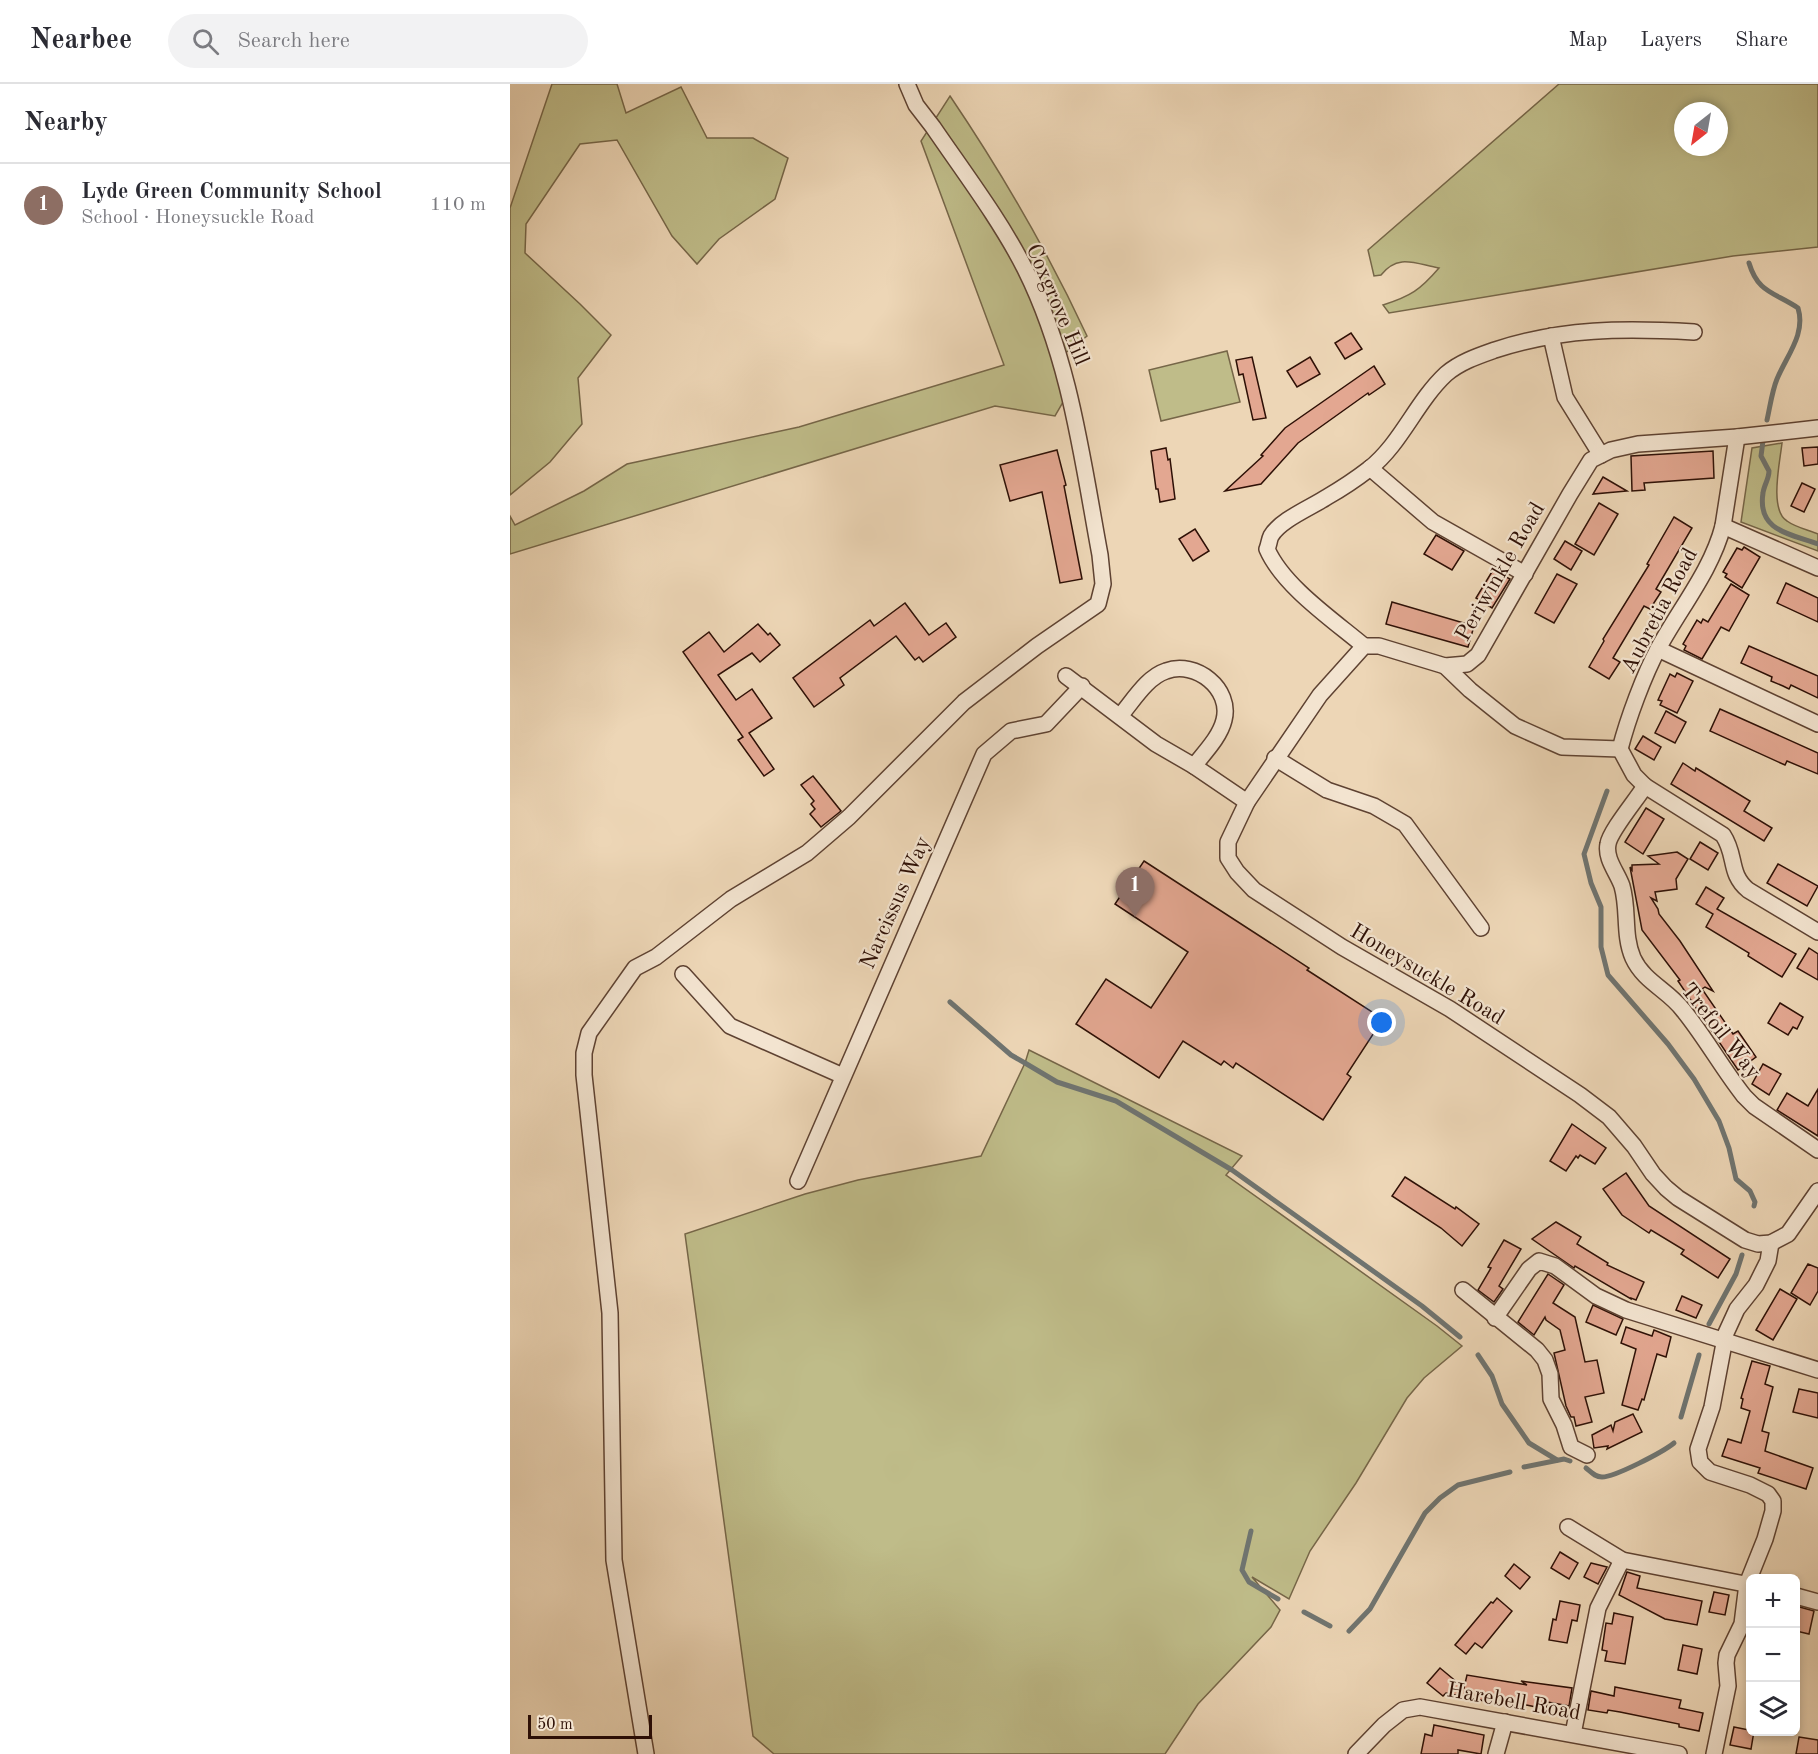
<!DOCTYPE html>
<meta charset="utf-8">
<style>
:root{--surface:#fff;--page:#f2f2f3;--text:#2b2b33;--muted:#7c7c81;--line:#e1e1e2;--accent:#ea580c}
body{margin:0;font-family:"Old Standard TT",serif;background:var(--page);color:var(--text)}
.controls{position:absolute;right:18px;bottom:18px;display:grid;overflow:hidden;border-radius:9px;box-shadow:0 3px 9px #0003}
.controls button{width:54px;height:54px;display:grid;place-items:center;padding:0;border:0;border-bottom:2px solid var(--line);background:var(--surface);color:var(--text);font:30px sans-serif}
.compass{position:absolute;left:1164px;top:18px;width:54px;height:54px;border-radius:50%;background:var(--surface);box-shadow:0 3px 9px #0003;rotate:211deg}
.scale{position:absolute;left:18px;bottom:15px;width:124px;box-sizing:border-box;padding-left:6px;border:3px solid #2e1006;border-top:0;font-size:16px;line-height:21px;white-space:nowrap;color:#2e1006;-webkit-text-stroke:4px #f3e4d0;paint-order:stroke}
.you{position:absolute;left:872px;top:939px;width:21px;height:21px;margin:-15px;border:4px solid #fff;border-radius:50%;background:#1a73e8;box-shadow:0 0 0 9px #1a73e833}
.badge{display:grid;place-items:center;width:39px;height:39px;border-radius:50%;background:var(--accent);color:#fff;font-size:20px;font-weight:700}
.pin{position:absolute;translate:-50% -50px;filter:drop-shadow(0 2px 3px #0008)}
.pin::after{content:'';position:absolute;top:32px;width:21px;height:18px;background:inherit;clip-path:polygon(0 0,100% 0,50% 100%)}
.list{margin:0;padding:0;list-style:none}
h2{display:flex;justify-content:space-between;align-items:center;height:78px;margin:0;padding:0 24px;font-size:26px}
h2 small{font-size:20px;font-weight:400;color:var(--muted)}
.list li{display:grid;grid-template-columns:39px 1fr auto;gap:18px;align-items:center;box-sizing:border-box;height:84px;padding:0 24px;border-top:2px solid var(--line)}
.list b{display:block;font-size:22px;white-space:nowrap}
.list p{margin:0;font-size:20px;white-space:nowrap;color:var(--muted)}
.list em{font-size:20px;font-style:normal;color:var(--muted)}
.icon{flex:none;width:33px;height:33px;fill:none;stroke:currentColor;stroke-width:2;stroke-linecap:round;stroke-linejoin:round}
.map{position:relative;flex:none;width:1308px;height:1670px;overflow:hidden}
header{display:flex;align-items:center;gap:36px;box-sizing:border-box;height:84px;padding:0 30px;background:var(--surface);border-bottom:2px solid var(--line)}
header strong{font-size:28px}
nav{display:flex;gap:33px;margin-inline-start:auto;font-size:21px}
.search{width:420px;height:54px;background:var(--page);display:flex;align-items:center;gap:15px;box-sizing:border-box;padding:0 21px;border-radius:33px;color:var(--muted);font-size:22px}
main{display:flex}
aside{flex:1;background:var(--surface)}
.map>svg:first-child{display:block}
.green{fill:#bfbc89;stroke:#766648;stroke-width:1.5;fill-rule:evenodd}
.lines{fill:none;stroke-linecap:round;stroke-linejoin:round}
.stream{stroke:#6f7470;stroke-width:5}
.building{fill:#e3a791;stroke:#2e1006;stroke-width:1.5}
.minor-casing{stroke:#5e4232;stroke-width:18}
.minor{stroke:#f3e4d0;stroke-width:15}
.labels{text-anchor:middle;stroke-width:4.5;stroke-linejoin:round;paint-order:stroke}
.street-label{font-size:22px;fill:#2e1006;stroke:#f3e4d0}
</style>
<header>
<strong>Nearbee</strong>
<div class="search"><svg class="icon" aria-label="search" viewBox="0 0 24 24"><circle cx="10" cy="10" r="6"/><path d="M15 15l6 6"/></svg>Search here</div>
<nav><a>Map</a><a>Layers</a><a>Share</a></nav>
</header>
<main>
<aside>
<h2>Nearby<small></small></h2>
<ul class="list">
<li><span class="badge" style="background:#8d6e63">1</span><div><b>Lyde Green Community School</b><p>School · Honeysuckle Road</p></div><em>110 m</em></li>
</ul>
</aside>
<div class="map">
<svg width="1308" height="1670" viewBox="0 0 1308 1670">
<rect width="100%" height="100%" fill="#edd6b6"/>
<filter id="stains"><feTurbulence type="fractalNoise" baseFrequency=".00333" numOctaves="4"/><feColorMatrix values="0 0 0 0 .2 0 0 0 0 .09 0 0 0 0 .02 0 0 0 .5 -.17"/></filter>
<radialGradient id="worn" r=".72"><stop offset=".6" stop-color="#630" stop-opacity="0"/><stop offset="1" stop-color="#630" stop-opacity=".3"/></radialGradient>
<!-- green -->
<g class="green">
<polygon points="42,0 107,0 116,29 171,3 197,54 243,54 278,74 265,115 209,155 187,180 162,152 107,56 70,60 16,140 15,169 70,220 101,251 68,294 72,340 40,378 0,411 0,124"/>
<path d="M1049,0H1308V163L1223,172L879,229L873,221C901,212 910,206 929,184C906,180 888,169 871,191L864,192L858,166ZM1173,27H1209V63H1173Z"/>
<path d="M440,12C492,89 538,168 577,252L544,278L556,313L545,332L485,322L0,470V432L5,441L74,407L117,380L289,343L494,281L411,57Z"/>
<polygon points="717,267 730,318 651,337 639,286"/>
<path d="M1272,359C1270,378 1259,426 1277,437C1285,443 1298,446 1308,450V467L1231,438L1242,364Z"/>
<polygon points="519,966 732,1072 716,1091 927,1242 952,1262 914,1294 897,1314 846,1399 800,1467 779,1515 742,1493 770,1526 761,1543 688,1620 655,1670 264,1670 243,1652 175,1150 295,1110 348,1096 471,1072 515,979"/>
</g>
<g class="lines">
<!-- stream -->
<g class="stream">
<path d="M1239,179C1248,209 1264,208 1288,224C1296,250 1277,271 1267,295C1262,307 1260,323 1257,336"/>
<path d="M1253,357L1251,372L1259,387C1259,395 1254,401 1253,409C1247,447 1280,450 1308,460"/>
<polyline points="1097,707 1074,770 1081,799 1091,823 1091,863 1098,891 1158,960 1184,995 1209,1037 1219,1064 1226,1095 1240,1107 1245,1118 1244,1122"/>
<polyline points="440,918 501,971 515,979 547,998 606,1017 722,1086 912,1222 950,1253"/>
<polyline points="1199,1240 1226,1190 1232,1171"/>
<polyline points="968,1271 982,1292 992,1320 1019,1359 1047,1376"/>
<polyline points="1171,1333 1189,1271"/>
<polyline points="1014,1383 1054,1375 1060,1377"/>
<path d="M1076,1384C1081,1388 1085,1393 1092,1393C1105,1393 1153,1368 1164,1359"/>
<polyline points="741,1447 732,1486 739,1498 768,1515"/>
<polyline points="794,1528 820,1542"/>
<polyline points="839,1547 860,1525 915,1429 930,1414 948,1401 1000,1388"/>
</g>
</g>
<!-- building -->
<g class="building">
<polygon points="841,249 852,265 835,275 825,259"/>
<polygon points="742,273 756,334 743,336 733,290 729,291 726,276"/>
<polygon points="800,273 810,290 787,303 777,287"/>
<polygon points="864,282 875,300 859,311 858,309 788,359 751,400 715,407 753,372 751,371 775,344"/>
<polygon points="1308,363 1308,380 1294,382 1292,364"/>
<polygon points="656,364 658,376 660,375 665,415 650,418 648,405 646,405 641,367"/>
<polygon points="547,366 556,401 554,402 572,495 550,499 532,408 500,417 490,381"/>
<polygon points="1203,367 1204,394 1134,399 1135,406 1122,407 1121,372"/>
<polygon points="1093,393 1117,407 1083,410"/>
<polygon points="1292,399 1305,405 1294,428 1281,422"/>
<polygon points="1089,419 1108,430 1084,471 1065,460"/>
<polygon points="1164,433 1182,444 1146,505 1151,508 1140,525 1134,522 1103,574 1110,578 1099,595 1079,583 1094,557 1093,555 1139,481 1137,480"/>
<polygon points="685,445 699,467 683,477 669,455"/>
<polygon points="926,451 954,467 942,486 914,470"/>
<polygon points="1055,457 1072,467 1061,486 1044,475"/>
<polygon points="1234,463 1250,473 1232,504 1215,493 1217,490 1213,488 1227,464 1232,466"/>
<polygon points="983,486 1000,495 982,524 966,514"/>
<polygon points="1047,490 1067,500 1044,539 1025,529"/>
<polygon points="1276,499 1308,514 1308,538 1267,519"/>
<polygon points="1221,500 1239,511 1219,547 1211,543 1192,575 1174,566 1176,562 1173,560 1187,536 1191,539 1193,535 1198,538"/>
<polygon points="882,518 964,542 958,563 876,540"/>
<polygon points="395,519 419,551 436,539 446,553 413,578 409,573 405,576 386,552 330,594 334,601 304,623 283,594 360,536 364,542"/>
<polygon points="248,540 258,551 260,549 270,561 250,578 242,569 208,591 226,616 242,605 262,634 239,649 264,685 254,692 228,656 233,653 173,568 199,548 214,568"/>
<polygon points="1239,562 1308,592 1308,614 1281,601 1279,605 1273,602 1261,597 1262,593 1231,579"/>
<polygon points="1167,589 1183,597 1167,629 1150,621 1152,617 1148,616 1160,590 1165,593"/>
<polygon points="1210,625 1308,669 1308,690 1277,677 1275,681 1200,647"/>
<polygon points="1156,627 1176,638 1165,659 1145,649"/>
<polygon points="1133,652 1151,663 1144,676 1125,665"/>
<polygon points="1173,679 1185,687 1186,684 1240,717 1234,727 1262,744 1254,757 1161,700"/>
<polygon points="303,692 331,727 311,743 300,730 305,725 301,720 304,717 291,701"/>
<polygon points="1136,724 1154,735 1133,770 1115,758"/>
<polygon points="1190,758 1208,769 1198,786 1180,775"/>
<polygon points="1167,768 1178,775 1166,795 1167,805 1145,808 1147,817 1141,814 1148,825 1149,830 1170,857 1203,907 1195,903 1192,905 1223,950 1228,947 1246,973 1228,986 1168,897 1170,896 1132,846 1120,783 1122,786 1122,781 1149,780 1138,772"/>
<polygon points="634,777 799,884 797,886 873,935 837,990 841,993 813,1036 726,979 723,984 714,977 711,981 673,957 649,994 566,940 596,895 641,924 678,868 605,820"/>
<polygon points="1268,780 1308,802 1297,822 1257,799"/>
<polygon points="1196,803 1214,814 1207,825 1286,870 1272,893 1238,872 1239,869 1196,843 1203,830 1186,820"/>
<polygon points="1299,864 1308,870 1308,896 1287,884"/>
<polygon points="1270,919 1293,933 1287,945 1283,943 1278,951 1258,939"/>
<polygon points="1253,980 1271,990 1259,1011 1242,1000"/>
<polygon points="1308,1005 1308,1052 1267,1026 1277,1009 1298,1022"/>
<polygon points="1062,1040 1096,1064 1085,1080 1070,1071 1068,1074 1066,1072 1056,1087 1040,1077"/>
<polygon points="1116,1089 1139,1122 1220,1175 1208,1194 1171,1170 1174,1166 1141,1146 1139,1149 1112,1131 1093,1105"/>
<polygon points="895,1093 945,1125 946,1123 969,1140 952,1162 931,1144 882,1112"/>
<polygon points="1046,1138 1071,1153 1067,1160 1098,1179 1097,1181 1134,1198 1126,1216 1121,1214 1121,1215 1065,1182 1064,1184 1022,1155"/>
<polygon points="994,1156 1011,1165 989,1202 993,1205 984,1218 968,1206 981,1184 978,1183"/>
<polygon points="1298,1180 1308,1184 1308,1207 1300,1221 1281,1209"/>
<polygon points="1038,1190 1054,1201 1043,1219 1065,1233 1075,1278 1087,1276 1094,1309 1075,1313 1082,1338 1066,1342 1064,1333 1061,1333 1056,1322 1044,1269 1055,1266 1050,1246 1036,1236 1035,1233 1024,1251 1008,1238"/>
<polygon points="1270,1205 1287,1215 1263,1256 1246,1246"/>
<polygon points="1172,1212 1192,1221 1186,1234 1166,1226"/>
<polygon points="1083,1221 1113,1235 1106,1251 1076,1238"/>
<polygon points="1116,1243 1142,1252 1144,1246 1161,1253 1156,1273 1147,1270 1134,1316 1132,1315 1128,1326 1112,1321 1126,1265 1111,1259"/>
<polygon points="1242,1277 1260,1282 1255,1300 1263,1303 1252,1347 1259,1349 1255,1367 1303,1384 1296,1405 1248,1389 1250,1384 1212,1372 1218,1355 1231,1359 1240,1327 1231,1324 1233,1315 1231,1314"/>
<polygon points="1289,1305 1308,1309 1308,1334 1283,1328"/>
<polygon points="1123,1330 1132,1348 1097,1365 1098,1362 1084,1364 1082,1351 1101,1341 1103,1347 1105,1338"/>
<polygon points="1050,1468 1068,1479 1059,1495 1041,1484"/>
<polygon points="1081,1479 1097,1483 1088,1500 1074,1493"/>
<polygon points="1004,1480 1020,1493 1010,1505 995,1492"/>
<polygon points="1117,1488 1130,1492 1127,1504 1192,1517 1187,1541 1155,1535 1109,1511"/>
<polygon points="1204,1508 1219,1511 1215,1531 1199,1528"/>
<polygon points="987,1514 1002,1527 972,1564 965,1559 956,1570 945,1561 981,1518 983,1519"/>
<polygon points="1050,1517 1070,1521 1067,1537 1062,1536 1057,1559 1039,1556 1043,1535 1046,1536"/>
<polygon points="1286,1522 1304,1527 1299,1550 1286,1547"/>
<polygon points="1104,1529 1123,1533 1115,1580 1095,1577 1097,1567 1092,1566 1096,1539 1102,1540"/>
<polygon points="1173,1561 1192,1565 1187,1590 1168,1586"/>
<polygon points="930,1584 954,1604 957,1591 1017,1601 1011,1597 1062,1604 1059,1622 1037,1618 1036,1625 976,1613 975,1617 936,1609 933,1612 917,1599"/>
<polygon points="1105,1603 1171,1616 1169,1624 1193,1629 1189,1647 1169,1643 1169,1640 1110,1628 1098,1626 1097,1629 1078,1626 1081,1607 1104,1612"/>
<polygon points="924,1641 974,1651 971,1670 948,1666 948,1670 911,1670 915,1650 922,1652"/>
<polygon points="1224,1643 1244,1647 1241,1665 1220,1661"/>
<polygon points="1289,1653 1308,1656 1308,1670 1286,1670"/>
</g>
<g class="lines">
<!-- minor casing -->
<g class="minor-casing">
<g id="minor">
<polyline points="1041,252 1055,313 1091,371"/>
<polyline points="1308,344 1227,353 1128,360 1101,366 1081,376 1060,410 968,571 957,580 935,582 869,562 854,562 810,611 737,718 718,758 718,774 727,788 744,806 832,863 940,925 1070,1011 1099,1033 1124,1062 1143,1090 1156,1104 1168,1114 1235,1156 1248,1160 1261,1159 1278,1150 1308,1107"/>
<polyline points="860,384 923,438 1015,490"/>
<polyline points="1213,442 1227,353"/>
<path d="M854,562C823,536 773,502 757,465C759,461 759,456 761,452C770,436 802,423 817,413C831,405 846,395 859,385C891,360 906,318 936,290C950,278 968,272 985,266C1052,244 1114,244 1184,248"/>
<polyline points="1148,565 1308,640"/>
<polyline points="935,582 960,606 1005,642 1052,663 1110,665"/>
<polyline points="556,592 646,660 684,682 737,718"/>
<path d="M610,632C623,617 637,593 656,587C686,576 722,605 714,636C710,653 694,669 684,682"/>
<path d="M1110,665C1118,634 1134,591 1149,563C1171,523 1202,485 1213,442L1308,484"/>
<path d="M1110,665L1124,691L1135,702L1213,751C1227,772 1218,789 1238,806L1308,848"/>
<polyline points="765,674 817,706 864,722 895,740 971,844"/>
<path d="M1135,702C1127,715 1100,747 1098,760C1095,775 1107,788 1112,802C1119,826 1113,851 1123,874C1134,898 1158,906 1173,926C1195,953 1212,984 1234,1012L1244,1022L1308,1066"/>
<polyline points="173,890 220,942 333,992"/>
<polyline points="288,1097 474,670 501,647 536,640 572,602"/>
<polyline points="953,1206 1027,1266 1035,1276 1040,1290 1041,1315 1054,1341 1061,1363 1077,1371"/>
<polyline points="985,1234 1019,1185 1029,1177 1045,1182 1086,1212 1116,1226 1308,1286"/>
<polyline points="1058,1443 1112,1476 1240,1501"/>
<polyline points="1286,1512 1308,1518"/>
<polyline points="1063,1650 1088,1524 1112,1476"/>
<path d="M136,1670L104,1476L100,1229L74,991V969L79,949L125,884L146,873L221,815L297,769L339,733L454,618L527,562L588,520L593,500L590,471C572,374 560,275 515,185C491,137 453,87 423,43L406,21L397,0"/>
<polyline points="846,1670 874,1641 893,1626 910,1623 1169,1670"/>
<polyline points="986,1670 995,1638"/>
<polyline points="1204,1670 1218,1602 1216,1579 1217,1571 1232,1540 1237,1500 1255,1455 1263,1427 1263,1417 1258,1410 1240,1401 1200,1388 1190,1378 1188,1365 1202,1323 1216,1249 1227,1225 1246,1201 1258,1177 1261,1159"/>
</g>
</g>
<!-- minor -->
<use href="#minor" class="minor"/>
</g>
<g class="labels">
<!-- street labels -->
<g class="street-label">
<text transform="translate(549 220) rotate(67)" y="8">Coxgrove Hill</text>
<text transform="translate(989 487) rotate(-60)" y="8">Periwinkle Road</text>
<text transform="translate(1148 526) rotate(-62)" y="8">Aubretia Road</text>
<text transform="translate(384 818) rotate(-66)" y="8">Narcissus Way</text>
<text transform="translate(918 889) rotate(31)" y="8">Honeysuckle Road</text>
<text transform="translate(1212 946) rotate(52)" y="8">Trefoil Way</text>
<text transform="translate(1004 1616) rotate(10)" y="8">Harebell Road</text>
</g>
</g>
<rect width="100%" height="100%" filter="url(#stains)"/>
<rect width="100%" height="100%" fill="url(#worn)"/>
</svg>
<div class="controls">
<button>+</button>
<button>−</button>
<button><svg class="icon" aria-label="layers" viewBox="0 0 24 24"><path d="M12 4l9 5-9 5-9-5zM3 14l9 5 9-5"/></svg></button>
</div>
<svg class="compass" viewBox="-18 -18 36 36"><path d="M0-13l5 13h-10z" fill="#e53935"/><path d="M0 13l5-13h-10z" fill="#7c7c81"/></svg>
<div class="scale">50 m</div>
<div class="you"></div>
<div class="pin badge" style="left:625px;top:833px;background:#8d6e63">1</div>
</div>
</main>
